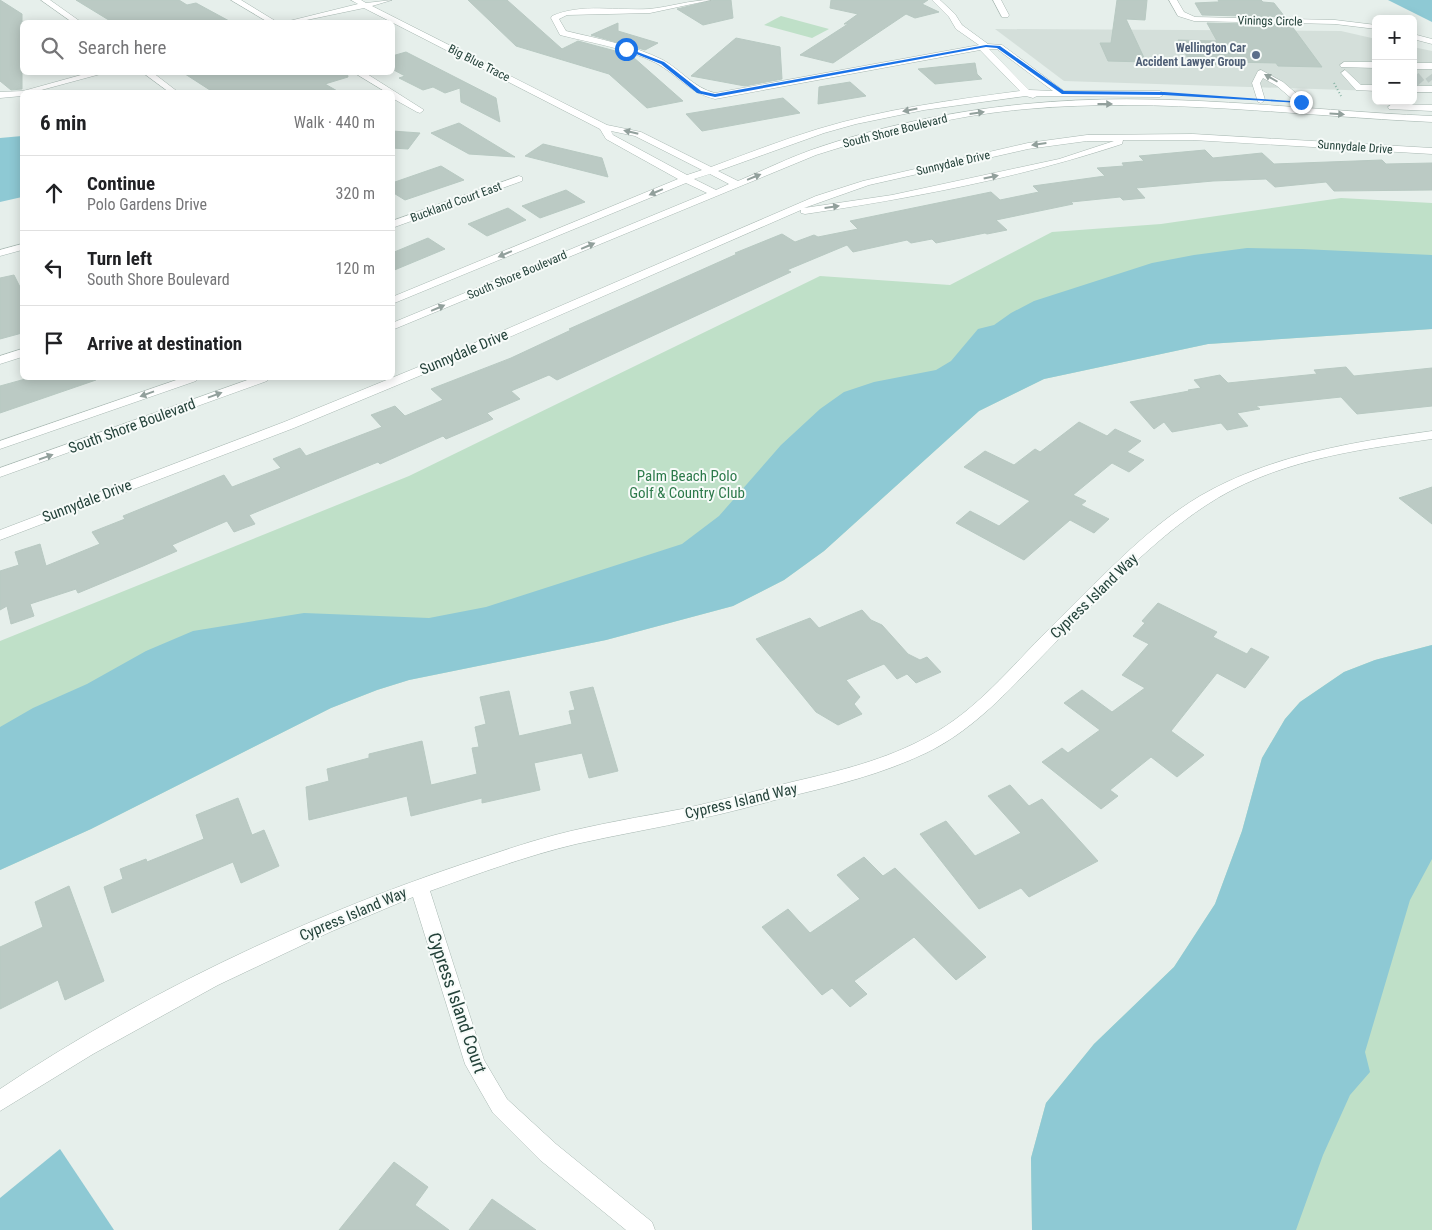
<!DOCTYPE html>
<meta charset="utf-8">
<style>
:root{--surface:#fff;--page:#f6f6f6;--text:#202124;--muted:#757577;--line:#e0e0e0}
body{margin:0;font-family:"Roboto Condensed",sans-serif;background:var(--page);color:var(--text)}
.controls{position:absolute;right:15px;top:15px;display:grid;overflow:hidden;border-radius:8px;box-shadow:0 2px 12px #0003}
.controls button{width:45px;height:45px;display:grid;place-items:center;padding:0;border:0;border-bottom:1px solid var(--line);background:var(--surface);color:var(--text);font:25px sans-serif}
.stop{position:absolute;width:15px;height:15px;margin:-11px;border:4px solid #1a73e8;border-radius:50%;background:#fff}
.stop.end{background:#1a73e8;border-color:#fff;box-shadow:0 1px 5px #0008}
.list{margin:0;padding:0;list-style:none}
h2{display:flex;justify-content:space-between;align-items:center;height:65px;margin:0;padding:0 20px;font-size:21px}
h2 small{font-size:16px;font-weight:400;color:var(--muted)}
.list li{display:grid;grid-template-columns:32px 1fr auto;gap:15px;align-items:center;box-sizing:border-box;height:75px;padding:0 20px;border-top:1px solid var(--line)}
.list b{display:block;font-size:19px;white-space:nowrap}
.list p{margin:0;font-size:16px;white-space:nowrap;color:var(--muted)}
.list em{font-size:16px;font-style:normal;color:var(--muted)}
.icon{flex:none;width:28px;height:28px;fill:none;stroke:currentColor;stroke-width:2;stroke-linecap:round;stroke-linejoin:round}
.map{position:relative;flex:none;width:1432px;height:1230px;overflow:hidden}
.search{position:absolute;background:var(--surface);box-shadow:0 2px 12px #0003;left:20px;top:20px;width:375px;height:55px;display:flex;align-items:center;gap:12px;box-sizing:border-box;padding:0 18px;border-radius:8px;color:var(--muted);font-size:19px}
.panel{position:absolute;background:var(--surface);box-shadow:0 2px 12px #0003;left:20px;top:90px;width:375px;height:290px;border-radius:8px}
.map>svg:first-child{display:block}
.built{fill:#d4dfda}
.green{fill:#bfe0c8}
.water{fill:#8ec9d4}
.building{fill:#bbcac4;stroke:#b8c9c2}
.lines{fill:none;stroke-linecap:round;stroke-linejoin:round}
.minor-tunnel{stroke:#bfccc8;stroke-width:9;stroke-dasharray:9 4.5;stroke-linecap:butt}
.minor-casing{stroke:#a8b8b2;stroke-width:1}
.path{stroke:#86b3a5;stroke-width:2;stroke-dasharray:1 2.5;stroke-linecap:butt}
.minor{fill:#fff;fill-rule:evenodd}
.oneway{fill:#92a09c}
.route{fill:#1a73e8}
.service-dot{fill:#5c6f8a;stroke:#f7fbf9;stroke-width:2}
.labels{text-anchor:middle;stroke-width:4;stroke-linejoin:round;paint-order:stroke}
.far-street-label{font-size:12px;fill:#24423a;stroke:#f7fbf9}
.far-service-label{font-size:12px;font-weight:bold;fill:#4e5e75;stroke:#f7fbf9;text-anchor:end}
.street-label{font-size:15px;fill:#24423a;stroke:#f7fbf9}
.park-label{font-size:15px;fill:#2d7a4b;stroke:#f7fbf9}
.near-street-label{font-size:18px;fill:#24423a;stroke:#f7fbf9}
</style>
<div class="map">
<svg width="1432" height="1230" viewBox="0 0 1432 1230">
<rect width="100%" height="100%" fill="#e6efeb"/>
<!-- built -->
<g class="built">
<polygon points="995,29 1341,31 1376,39 1376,91 1064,81"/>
<polygon points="1413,47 1432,51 1432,93 1413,93"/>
</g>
<!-- green -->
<g class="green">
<polygon points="781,16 829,29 812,38 764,25"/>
<polygon points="1341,198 1432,203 1432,329 1208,344 1044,379 979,411 824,551 784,580 733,606 606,640 409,680 377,690 331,708 91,829 0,870 0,641 409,476 820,276 950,285 1052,232 1161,224"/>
<polygon points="1432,645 1432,1230 1032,1230 1031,1158 1046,1103 1094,1044 1174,967 1215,904 1242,831 1262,758 1285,719 1300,702 1344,672 1375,660"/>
</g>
<!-- water -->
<g class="water">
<polygon points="1388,0 1432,0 1432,22"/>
<polygon points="22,136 22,197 0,202 0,138"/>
<polygon points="1247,248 1302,249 1432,255 1432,329 1208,344 1044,379 979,411 824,551 784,580 733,606 606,640 409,680 377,690 331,708 91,829 0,870 0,727 33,708 87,684 146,651 193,631 304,613 429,618 486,607 682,544 719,516 781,445 820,409 844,392 874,382 936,370 951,361 978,329 994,325 1011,313 1034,301 1152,263 1194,255"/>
<polygon points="1432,645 1432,859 1410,900 1365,1052 1370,1072 1350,1095 1323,1155 1296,1230 1032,1230 1031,1158 1046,1103 1094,1044 1174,967 1215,904 1242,831 1262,758 1285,719 1300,702 1344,672 1375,660"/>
<polygon points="60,1149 114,1230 0,1230 0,1198"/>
</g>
<!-- building -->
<g class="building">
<polygon points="0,0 22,14 22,89 11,90 0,81"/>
<polygon points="76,0 179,0 187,5 196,3 231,22 112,22"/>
<polygon points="468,0 507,0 562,49 578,41 634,56 633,57 683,101 647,108 609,74 516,46"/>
<polygon points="713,0 731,0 733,18 703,25 677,9"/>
<polygon points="831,0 928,0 922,4 939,12 915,18 906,14 833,63 800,55 848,24 844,24 858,14 830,8"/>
<polygon points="1117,0 1147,0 1145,20 1126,19 1146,62 1108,61 1100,43 1111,43"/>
<polygon points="1218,0 1261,0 1263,2 1274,3 1285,17 1202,15 1195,3 1216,2 1219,2"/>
<polygon points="618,23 618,31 658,43 645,50 591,35"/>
<polygon points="1207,23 1291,25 1322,67 1278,66 1276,63 1231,62 1233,65 1191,64 1178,40 1217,41"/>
<polygon points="736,38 780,47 782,79 745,86 691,76"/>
<polygon points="406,52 496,98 500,122 461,102 460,88 445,93 433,87 423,90 399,78 405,76 392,69 392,56"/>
<polygon points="975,63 977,74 982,79 935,84 918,69"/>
<polygon points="182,72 347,72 348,77 325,84 339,92 213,92"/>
<polygon points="850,82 866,96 818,104 819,87"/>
<polygon points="783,98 800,113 702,131 686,114"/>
<polygon points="459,123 515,157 469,154 431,133"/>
<polygon points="392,131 420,133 408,149 392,148"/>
<polygon points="543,144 602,158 608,177 525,156"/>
<polygon points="1205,150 1213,158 1262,153 1274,164 1382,160 1386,164 1432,163 1432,190 1334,191 1326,182 1275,187 1266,179 1213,181 1136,188 1145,198 1123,200 1120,197 1071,202 1073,204 996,220 1007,230 987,234 985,233 936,243 932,239 911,243 907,240 853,252 847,245 787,270 791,272 557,380 549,375 511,391 520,399 487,413 493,419 446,439 443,436 380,464 378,462 249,515 255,524 234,532 227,521 172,545 177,551 143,566 78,593 76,589 30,604 34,616 11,624 7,606 0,610 0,571 19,565 15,552 40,544 46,566 100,544 92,532 125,519 123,516 224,475 232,487 281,468 273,459 300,448 306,456 382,427 371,415 395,406 405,416 443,400 431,389 511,358 571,330 569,329 737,254 735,253 782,234 795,242 814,235 818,237 858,229 850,221 991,192 1000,200 1039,192 1033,186 1105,176 1097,168 1124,166 1122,163 1144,161 1139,156"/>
<polygon points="441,166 464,180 405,200 392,192 392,183"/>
<polygon points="566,190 585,202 540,218 522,206"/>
<polygon points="508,208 526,220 487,236 468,224"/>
<polygon points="428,238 445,249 392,271 392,253"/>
<polygon points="14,275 22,291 22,333 0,339 0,278"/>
<polygon points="1346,367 1354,376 1432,368 1432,406 1357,414 1341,397 1256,406 1260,409 1237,413 1248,426 1227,430 1221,423 1172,432 1164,422 1154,429 1130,402 1189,391 1188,390 1201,388 1194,380 1220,375 1228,383 1317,374 1314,370"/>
<polygon points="29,378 96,378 96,380 0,413 0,386"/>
<polygon points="1079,422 1107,436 1115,429 1141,441 1127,452 1144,460 1129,472 1112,463 1073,495 1086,501 1081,505 1109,519 1094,533 1070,520 1024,560 956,523 970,511 999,526 1030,501 964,467 985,451 1014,465 1035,449 1040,452"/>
<polygon points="1432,487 1432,524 1399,498"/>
<polygon points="1158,603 1217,632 1213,637 1247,654 1251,648 1269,657 1245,688 1217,673 1171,731 1204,755 1177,777 1151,757 1110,790 1118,796 1101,809 1042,762 1062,748 1068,753 1100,730 1064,703 1082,690 1112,712 1145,688 1122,675 1149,644 1133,636 1145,623 1142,621"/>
<polygon points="862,610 871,620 882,625 908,654 920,660 927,657 941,672 916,683 907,674 897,679 884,664 846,680 860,697 854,704 862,714 838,725 816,712 756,639 810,618 819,628"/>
<polygon points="593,687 618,771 589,778 582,753 534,763 540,790 482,803 482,798 411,816 407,796 309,820 306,787 329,781 327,769 369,758 369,754 422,741 431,785 477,774 472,748 479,747 475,727 486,724 480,697 509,691 519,736 572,724 569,711 575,710 570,692"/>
<polygon points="1010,785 1029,806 1042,799 1098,861 1029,897 1021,888 979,909 920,834 946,821 975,856 1021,833 988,796"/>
<polygon points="238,798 252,835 264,830 279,866 241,883 233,862 112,913 104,887 123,879 120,869 146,859 147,862 204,839 196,815"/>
<polygon points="864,857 883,876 895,868 986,957 956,980 914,937 854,981 867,994 850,1007 832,988 822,995 762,927 788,909 810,933 860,899 837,875"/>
<polygon points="69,886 104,981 65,1000 58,980 0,1009 0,947 43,927 35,902"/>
<polygon points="394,1162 428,1187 415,1205 449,1230 339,1230"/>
<polygon points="492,1199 536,1230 469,1230"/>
</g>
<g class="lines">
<!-- minor-tunnel -->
<g class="minor-tunnel">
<polyline points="1415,76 1421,83"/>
<polyline points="1429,76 1432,80"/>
</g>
<!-- minor casing -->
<g class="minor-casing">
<g id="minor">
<polygon points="41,0 50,0 81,22 72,22"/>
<polygon points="231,0 241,0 277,22 268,22"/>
<path d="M351,0H361L366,3L392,0L372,6L607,125L641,132L711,167C746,154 782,140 818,129C884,109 952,100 1020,91L980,50L715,99C689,93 678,75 656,63C626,48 592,43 560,35L551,18L552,16C581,3 618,11 649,9C670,7 690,0 711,0L650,13L567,15L559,19L566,31C599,39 633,45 663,60C681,70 694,88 715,93L979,45L956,29L949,17L932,0H940L955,14L962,25L988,44L1002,45L1064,91H1160L1164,94L1160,97L1037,96L1033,98L1026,96L924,110L856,124L824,133L718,171L738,181C762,171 786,159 811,150C880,126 952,111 1025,104C1160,90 1297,110 1432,116V122C1298,116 1161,97 1027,109C955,115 885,133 816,155L392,330V323L707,193L686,183L392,304V297L678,179L606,139L600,129L364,8L297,22H285L358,4ZM989,49H997L1053,91L1029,90ZM611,131L635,136L702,170L687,175L613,135ZM710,174L729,184L716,190L694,179Z"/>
<polygon points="993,0 1001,0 1009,15 1008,17 1002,17"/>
<polygon points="1169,0 1177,0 1184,12 1195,17 1335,20 1376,25 1376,29 1335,24 1194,21 1178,16"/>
<polygon points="1402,16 1408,16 1409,19 1401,19"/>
<polygon points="1413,34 1432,39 1432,44 1413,39"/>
<polygon points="1344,62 1376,62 1376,68 1341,67 1340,65"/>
<rect x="1413" y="63" width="19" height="6"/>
<polygon points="1261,70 1283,82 1304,100 1304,104 1298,104 1277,86 1263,78 1260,83 1265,100 1261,103 1258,102 1252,83 1258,71"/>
<polygon points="1345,70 1361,85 1376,85 1376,91 1356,90 1341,73"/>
<polygon points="92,72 108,72 34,92 22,92 22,96 0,98 0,92 23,91"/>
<polygon points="142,72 152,72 178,92 169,92"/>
<polygon points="353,72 364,72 424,110 420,113 417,112 392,98 392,92 386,92"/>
<rect x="1413" y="86" width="19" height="6"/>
<polygon points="1392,104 1432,105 1432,111 1389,109 1388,107"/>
<path d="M1193,134L1432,148V154L1193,140H1123L1122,144C1019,178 912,198 805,214L801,213V210L436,369L294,428L0,540V530L284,422L428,363L816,196L863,181L1028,143L1087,135ZM1087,141H1114L1059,159L892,195L804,208L869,185L1028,149Z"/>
<polygon points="519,176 522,177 522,181 392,228 392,221"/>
<polygon points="22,244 22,250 0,256 0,250"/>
<polygon points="22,349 22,357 0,364 0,356"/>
<polygon points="182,378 198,378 196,381 0,449 0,441"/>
<polygon points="253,378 269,378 267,381 0,477 0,468"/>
<path d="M1432,431V439C1355,450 1272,461 1205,506C1149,543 1102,595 1055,643C1015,683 978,728 926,753C882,774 834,786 786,797C757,805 727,813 698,819C657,828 616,835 576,844C526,856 477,874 430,891L484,1060L507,1099L556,1144L652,1222L655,1230H626L540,1160L493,1113L465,1064L413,897L330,932L218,985L93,1054L0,1111V1089C140,995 305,917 463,864C494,854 524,843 555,835C597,824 640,817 682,809C719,801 755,791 792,782C839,771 886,760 929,736C976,711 1011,667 1049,629C1097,583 1143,530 1200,496C1271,455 1352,442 1432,431Z"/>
</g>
</g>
<!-- path -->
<polyline class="path" points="1334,83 1341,96"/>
<!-- minor -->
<use href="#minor" class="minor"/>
</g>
<!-- one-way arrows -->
<defs><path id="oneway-solid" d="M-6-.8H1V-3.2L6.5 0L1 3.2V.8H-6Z" transform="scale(1.25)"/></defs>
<g class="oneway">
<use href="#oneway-solid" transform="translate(1271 78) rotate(-150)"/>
<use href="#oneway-solid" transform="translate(1105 104)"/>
<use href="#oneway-solid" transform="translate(910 110) rotate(169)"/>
<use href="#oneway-solid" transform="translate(977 113) rotate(-8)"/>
<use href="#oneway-solid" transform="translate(1337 114) rotate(4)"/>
<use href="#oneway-solid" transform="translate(631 132) rotate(-167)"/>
<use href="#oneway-solid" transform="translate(1039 144) rotate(172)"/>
<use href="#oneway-solid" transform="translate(754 177) rotate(-22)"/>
<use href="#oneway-solid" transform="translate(991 177) rotate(-12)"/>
<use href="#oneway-solid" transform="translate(656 192) rotate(157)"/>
<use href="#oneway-solid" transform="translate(832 207) rotate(-8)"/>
<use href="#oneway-solid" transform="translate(588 246) rotate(-23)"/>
<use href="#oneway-solid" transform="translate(505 254) rotate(157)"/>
<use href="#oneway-solid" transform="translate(438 308) rotate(-23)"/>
<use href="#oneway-solid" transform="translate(147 394) rotate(160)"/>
<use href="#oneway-solid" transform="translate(215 395) rotate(-20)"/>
<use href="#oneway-solid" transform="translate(46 457) rotate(-19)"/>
</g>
<!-- route -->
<polygon class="route" points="986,45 1000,46 1064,91 1164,92 1304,102 1301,103 1164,95 1062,94 997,48 986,47 715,97 697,93 661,64 624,49 627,48 664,62 701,91 715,94"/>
<!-- markers -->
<circle class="service-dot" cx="1256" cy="55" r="5"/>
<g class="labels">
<!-- far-street labels -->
<g class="far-street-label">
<text transform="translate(1270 21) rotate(1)" y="4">Vinings Circle</text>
<text transform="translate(479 63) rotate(27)" y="4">Big Blue Trace</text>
<text transform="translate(895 131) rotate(-14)" y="4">South Shore Boulevard</text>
<text transform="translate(1355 147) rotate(4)" y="4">Sunnydale Drive</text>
<text transform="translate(953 163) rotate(-13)" y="4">Sunnydale Drive</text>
<text transform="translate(456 202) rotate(-20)" y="4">Buckland Court East</text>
<text transform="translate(517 275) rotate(-23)" y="4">South Shore Boulevard</text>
</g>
<!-- far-service labels -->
<g class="far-service-label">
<text x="1246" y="52">Wellington Car<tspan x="1246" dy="14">Accident Lawyer Group</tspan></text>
</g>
<!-- street labels -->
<g class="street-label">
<text transform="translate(464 352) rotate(-23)" y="5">Sunnydale Drive</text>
<text transform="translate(132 426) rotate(-20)" y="5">South Shore Boulevard</text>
<text transform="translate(87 501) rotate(-21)" y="5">Sunnydale Drive</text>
<text transform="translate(1094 596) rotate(-44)" y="5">Cypress Island Way</text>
<text transform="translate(741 801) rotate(-13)" y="5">Cypress Island Way</text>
<text transform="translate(353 914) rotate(-23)" y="5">Cypress Island Way</text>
</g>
<!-- park labels -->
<g class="park-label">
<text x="687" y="481">Palm Beach Polo<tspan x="687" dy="17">Golf &amp; Country Club</tspan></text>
</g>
<!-- near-street labels -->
<g class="near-street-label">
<text transform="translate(457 1003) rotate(71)" y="6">Cypress Island Court</text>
</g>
</g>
</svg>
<div class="controls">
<button>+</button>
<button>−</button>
</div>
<div class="stop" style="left:626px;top:49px"></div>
<div class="stop end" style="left:1301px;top:102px"></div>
<div class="search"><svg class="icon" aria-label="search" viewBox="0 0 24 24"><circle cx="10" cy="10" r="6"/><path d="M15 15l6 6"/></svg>Search here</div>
<section class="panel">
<h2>6 min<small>Walk · 440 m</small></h2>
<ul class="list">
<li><svg class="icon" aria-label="ahead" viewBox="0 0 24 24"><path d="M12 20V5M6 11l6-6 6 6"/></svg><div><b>Continue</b><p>Polo Gardens Drive</p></div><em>320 m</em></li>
<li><svg class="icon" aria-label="left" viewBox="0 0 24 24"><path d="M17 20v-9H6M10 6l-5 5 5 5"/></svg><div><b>Turn left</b><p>South Shore Boulevard</p></div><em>120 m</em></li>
<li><svg class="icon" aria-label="arrive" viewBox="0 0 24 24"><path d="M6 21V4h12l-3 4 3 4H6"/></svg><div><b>Arrive at destination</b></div></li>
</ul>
</section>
</div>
